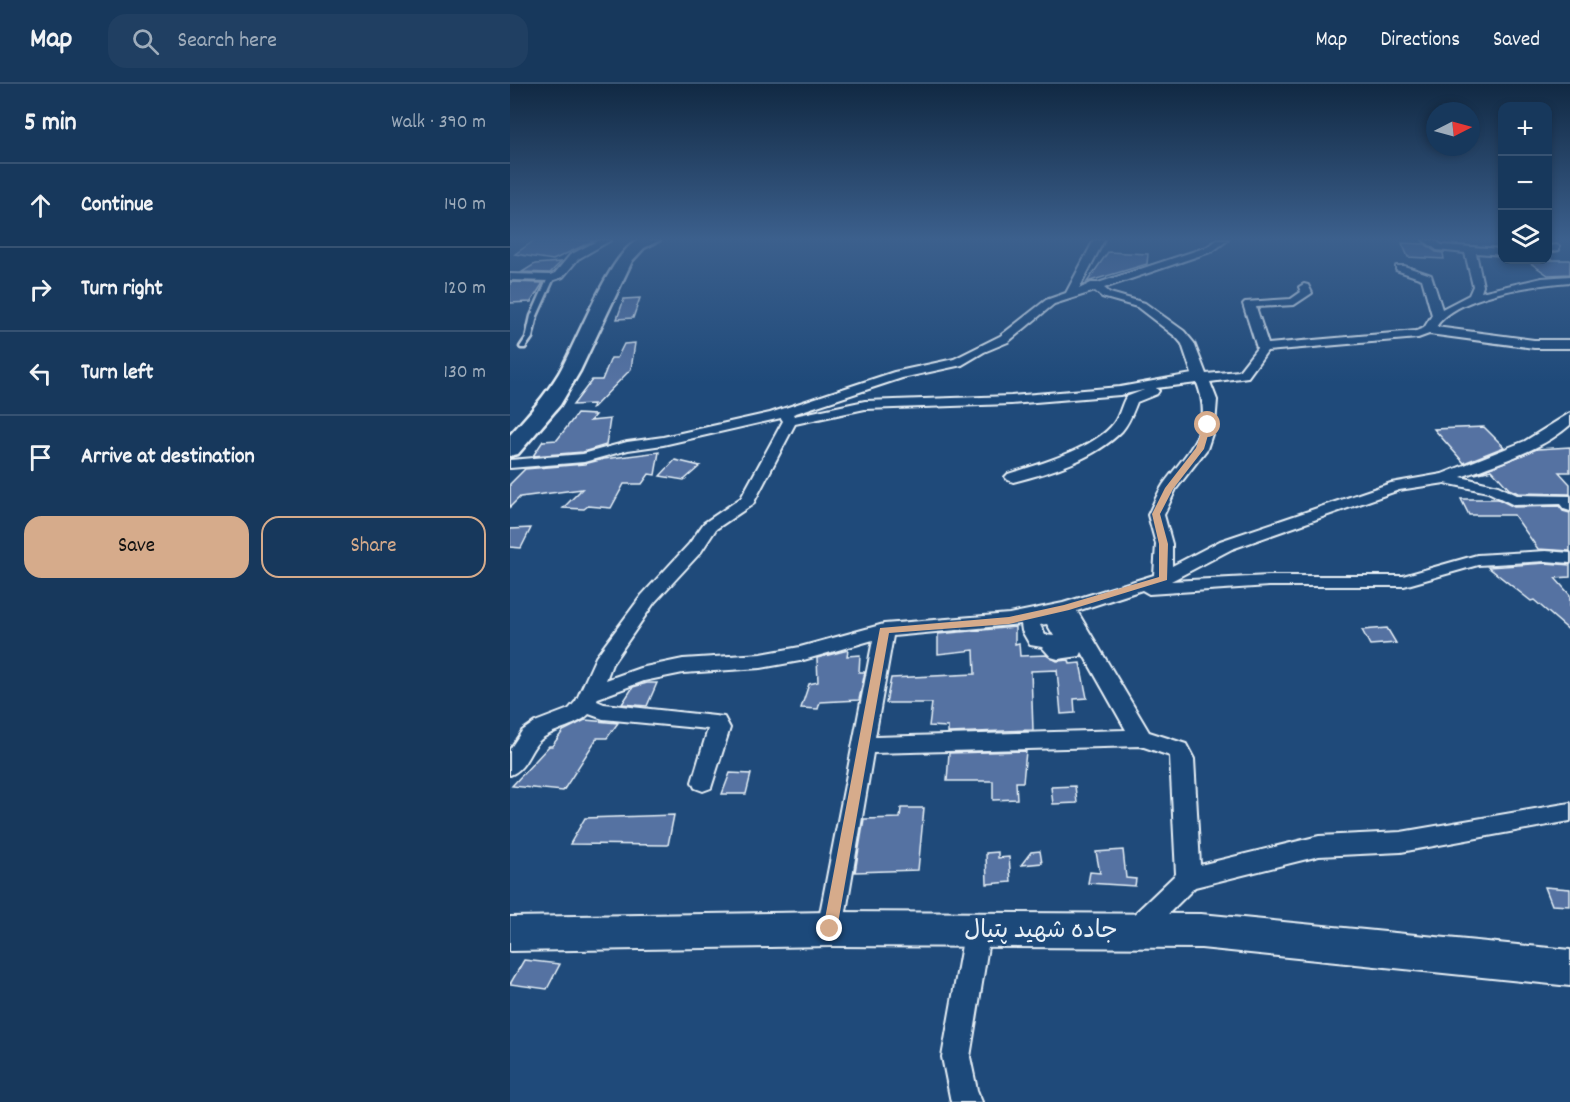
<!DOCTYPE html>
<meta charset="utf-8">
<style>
:root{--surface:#17385c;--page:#203f62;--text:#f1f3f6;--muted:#9eacbb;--line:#365272;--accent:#d6ab8b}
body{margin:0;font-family:Dekko,"Playpen Sans Arabic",sans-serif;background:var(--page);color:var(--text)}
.controls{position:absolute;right:18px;top:18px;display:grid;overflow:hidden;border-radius:12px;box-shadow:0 3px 9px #0003}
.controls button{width:54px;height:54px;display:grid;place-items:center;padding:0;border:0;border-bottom:2px solid var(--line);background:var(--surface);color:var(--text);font:30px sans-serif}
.compass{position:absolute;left:916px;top:18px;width:54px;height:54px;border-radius:50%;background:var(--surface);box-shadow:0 3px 9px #0003;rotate:84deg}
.stop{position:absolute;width:18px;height:18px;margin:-14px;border:4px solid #d6ab8b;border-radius:50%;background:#fff}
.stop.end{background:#d6ab8b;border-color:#fff;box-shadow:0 2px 6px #0008}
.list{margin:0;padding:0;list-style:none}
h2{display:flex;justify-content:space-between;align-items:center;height:78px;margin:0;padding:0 24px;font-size:26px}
h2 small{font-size:20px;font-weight:400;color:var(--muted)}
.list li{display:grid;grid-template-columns:39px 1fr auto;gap:18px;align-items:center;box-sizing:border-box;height:84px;padding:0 24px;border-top:2px solid var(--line)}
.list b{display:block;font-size:22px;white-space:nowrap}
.list em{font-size:20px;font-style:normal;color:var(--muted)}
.actions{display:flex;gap:12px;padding:18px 24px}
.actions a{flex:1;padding:14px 0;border:2px solid var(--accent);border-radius:18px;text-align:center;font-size:21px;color:var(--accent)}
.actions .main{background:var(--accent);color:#111}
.icon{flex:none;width:33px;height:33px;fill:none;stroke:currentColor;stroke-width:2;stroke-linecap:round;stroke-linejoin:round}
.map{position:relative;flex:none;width:1060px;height:1018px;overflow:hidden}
header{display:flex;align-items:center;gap:36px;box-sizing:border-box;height:84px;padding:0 30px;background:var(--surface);border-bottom:2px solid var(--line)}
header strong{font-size:28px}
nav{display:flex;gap:33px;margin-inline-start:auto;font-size:21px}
.search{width:420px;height:54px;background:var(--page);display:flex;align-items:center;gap:15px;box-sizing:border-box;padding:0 21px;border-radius:18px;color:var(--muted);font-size:22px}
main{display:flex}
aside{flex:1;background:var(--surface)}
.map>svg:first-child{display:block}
.building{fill:#5472a2;stroke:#e8f1f8;stroke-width:1.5}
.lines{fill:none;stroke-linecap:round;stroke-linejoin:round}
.lane-casing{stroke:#e8f1f8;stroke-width:5}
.street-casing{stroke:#e8f1f8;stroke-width:4}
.secondary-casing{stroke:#e8f1f8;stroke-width:4}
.primary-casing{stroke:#e8f1f8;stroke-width:5}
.lane{fill:#1f4a7a;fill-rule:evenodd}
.street{fill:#1f4a7a;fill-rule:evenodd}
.secondary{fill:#1f4a7a;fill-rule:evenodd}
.primary{fill:#1f4a7a;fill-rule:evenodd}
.route{fill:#d6ab8b}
.labels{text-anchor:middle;stroke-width:4.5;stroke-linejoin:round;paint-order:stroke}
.near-street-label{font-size:24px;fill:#e8f1f8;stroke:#1f4a7a}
</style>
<header>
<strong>Map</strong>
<div class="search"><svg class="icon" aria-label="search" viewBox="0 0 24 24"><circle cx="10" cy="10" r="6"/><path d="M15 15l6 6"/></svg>Search here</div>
<nav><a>Map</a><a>Directions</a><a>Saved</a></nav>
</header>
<main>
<aside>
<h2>5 min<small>Walk · 390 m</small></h2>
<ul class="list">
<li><svg class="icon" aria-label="ahead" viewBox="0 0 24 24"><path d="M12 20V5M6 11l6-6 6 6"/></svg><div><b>Continue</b></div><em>140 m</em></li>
<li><svg class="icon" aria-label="right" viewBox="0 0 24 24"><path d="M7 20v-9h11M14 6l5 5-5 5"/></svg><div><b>Turn right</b></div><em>120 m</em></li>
<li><svg class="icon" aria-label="left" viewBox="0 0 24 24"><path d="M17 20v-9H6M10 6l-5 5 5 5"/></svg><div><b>Turn left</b></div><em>130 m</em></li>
<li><svg class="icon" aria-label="arrive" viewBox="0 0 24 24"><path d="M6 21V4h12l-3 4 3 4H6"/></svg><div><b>Arrive at destination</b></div></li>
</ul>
<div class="actions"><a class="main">Save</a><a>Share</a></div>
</aside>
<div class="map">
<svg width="1060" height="1018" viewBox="0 0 1060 1018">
<rect width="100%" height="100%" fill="#1f4a7a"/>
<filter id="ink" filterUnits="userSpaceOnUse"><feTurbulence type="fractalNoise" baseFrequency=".0167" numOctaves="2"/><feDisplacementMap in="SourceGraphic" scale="12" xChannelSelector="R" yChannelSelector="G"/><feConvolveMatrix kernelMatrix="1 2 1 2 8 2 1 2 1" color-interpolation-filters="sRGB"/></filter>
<g filter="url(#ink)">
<!-- building -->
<g class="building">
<polygon points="25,156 85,156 43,176 5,170"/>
<polygon points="892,159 915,160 926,168 933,169 934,175 898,173"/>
<polygon points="598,168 638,170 637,180 577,198"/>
<polygon points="1016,176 1060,176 1060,190 1038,191"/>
<polygon points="51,178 40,189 12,188 25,180"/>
<polygon points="0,198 33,199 21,218 0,219"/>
<polygon points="130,214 123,234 107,235 114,215"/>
<polygon points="125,259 121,285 81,326 83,320 63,321 82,296 92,296 101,274 107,274 114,260"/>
<polygon points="67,330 85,331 80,337 100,335 96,361 73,368 23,372 33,357 47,356"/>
<polygon points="974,343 994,363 954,379 924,345"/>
<polygon points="1060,363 1060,388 1049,388 1060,400 1060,410 1008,409 999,405 982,386 965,390 1027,365"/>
<polygon points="149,368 145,391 139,390 132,400 114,400 101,424 78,422 74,425 53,424 72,405 10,413 0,423 0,400 15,385 74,380 94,375"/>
<polygon points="165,376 190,382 174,396 150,392"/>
<polygon points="951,415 988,415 1004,423 1049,422 1053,427 1060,429 1060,467 1028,465 1004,431 959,431"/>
<polygon points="21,444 11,464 0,463 0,445"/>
<polygon points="1036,479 1060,481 1060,493 1045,494 1060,511 1060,547 1024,516 1021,517 978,483"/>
<polygon points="505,543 505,560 509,559 510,572 536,571 547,577 559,576 560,580 570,579 577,614 564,615 565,629 551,630 547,586 521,587 523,646 438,649 438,643 419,642 422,619 376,619 381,594 465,590 464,566 428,570 428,550"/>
<polygon points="877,544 886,559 860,561 852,546"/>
<polygon points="338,566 337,572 350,571 349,588 355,588 349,616 310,618 308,625 291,624 299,600 308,598 307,574"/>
<polygon points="137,599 147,599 137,622 112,620 123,603"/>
<polygon points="75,636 108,639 97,654 87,654 53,707 2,702 39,662 42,662 53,647"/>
<polygon points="516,667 513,698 506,698 507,715 483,716 483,697 437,697 439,669"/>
<polygon points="220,689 241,690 236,710 212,710"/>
<polygon points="565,702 567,719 543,720 541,703"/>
<polygon points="391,724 414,724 408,786 345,788 354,735 390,734"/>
<polygon points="164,731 158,761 60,760 75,734"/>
<polygon points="613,766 616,794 626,795 625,802 578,799 580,788 590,789 586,768"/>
<polygon points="530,767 532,779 511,781 521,768"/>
<polygon points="488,768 488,774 499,773 501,798 477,800 476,769"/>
<polygon points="1035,803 1060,805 1060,822 1042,821"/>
<polygon points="14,876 50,880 37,905 0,900"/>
</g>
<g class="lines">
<!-- lane casing -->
<g class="lane-casing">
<polygon id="lane" points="41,192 44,194 27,232 22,254 15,264 11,264 10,263 16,254 21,232 38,194"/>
</g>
<!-- street casing -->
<g class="street-casing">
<g id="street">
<polygon points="89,156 101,156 68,175 53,193 41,197 0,196 0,190 40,191 45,189 60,171"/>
<path d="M584,156H594L569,205L581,199H588L697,163L707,156H718L703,167L594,204L600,209L635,219L674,247L684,259L696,290L729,287L747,264L733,220L735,218L781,215L791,208L789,203L794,200L798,201L802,209L784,221L746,223L758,260L906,247L914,244L922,231L912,195L886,186V182H894L921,191L932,225L959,211L963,202L955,169L927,166L913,156H924L932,161L993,165V171L966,169L973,202L971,208L1032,194L1060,192V198C1023,201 947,211 926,243L1024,256H1060V264H1024L919,250L908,254L757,267L738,293L700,298L707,316L705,341L697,365L666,405L654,431L662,460V482L710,457L881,399L932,390L1015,357L1060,329V341C1031,367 987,379 951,393L988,402L1007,411L1060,412V427L1054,425L1050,420L1004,421L978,408L935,399L889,406L722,465L661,497L759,492H893L967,471L1036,467L1060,469V479L1036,477L968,481L894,502H759L639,510L632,506L567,527L639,648L676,660L684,675L690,781L809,752L891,748L1060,719V737L891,768L809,772L685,803L635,853L626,857L617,853L613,845L617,837L666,790L660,672L631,662L363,669L333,845L329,853L320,857L311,853L307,845L363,556L290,577L251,584L173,589L134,597L88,614L87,617L94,620L214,633L220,644L201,704L193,707L185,704L182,698L198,645L93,635L79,630C65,644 42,644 28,658C18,669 15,686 0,691V665L12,647L25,638L59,625L66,617L86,573L132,511L179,460L194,439L231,414L273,337L271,334L153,361L118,366L74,378L0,384V376L73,370L117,358L153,353L260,329L384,288L444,275L490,252L536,216L556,209ZM585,207L592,213L627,223L666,253L672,260L682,290L610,303L501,312L355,317L284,332L283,330L392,294L452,281L474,268L498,258L544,220ZM687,299C705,347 678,366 653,401C647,410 643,421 638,431L646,460L644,491L553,519L499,530L374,540L290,563L251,570L173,575L130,584L96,596L102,580L144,519L191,468L206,445L243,420L285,340L355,325L501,320L610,311L634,306L616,313C611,321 610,331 604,339C586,364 527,381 498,390L495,393L498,396L503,398C539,389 585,375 612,347C619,339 623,328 627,318L647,310L649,307L646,304ZM511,540L512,547L520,561L532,563L541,573L548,575L570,572L572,568L616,646L365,653L383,552ZM537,540L544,552L535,551L530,541Z"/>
<polygon points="1046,161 1049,162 1049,166 1038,168 1038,162"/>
<polygon points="468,832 477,836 481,844 460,973 467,1006 472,1018 441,1018 432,973 455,844 459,836"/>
</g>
</g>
<!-- secondary casing -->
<g class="secondary-casing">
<polygon id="secondary" points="320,828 691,830 1060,866 1060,902 691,864 320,862 0,867 0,833"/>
</g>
<!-- primary casing -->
<g class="primary-casing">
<path id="primary" d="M129,156H150L134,164L122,177L70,287L50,321L8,370L0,372V351C18,331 35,312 49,289C66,260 101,166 129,156Z"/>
</g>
<!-- lane -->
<use href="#lane" class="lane"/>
<!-- street -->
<use href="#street" class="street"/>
<!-- secondary -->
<use href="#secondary" class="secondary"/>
<!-- primary -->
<use href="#primary" class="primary"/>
</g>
</g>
<!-- sky -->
<linearGradient id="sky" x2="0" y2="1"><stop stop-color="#112943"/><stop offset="0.52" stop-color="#3c608d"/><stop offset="1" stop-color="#3c608d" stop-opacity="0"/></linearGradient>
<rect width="1060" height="298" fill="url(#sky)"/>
<!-- route -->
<polygon class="route" points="698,339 701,341 694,365 663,405 650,430 658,460 657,496 559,526 499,540 379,549 327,845 325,849 320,851 315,849 313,845 370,544 499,533 554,521 649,493 649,460 642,430 655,404 686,364 694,341"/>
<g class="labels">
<!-- near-street labels -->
<g class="near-street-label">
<text x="531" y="853">جاده شهید پتیال</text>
</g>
</g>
</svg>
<div class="controls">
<button>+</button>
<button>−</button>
<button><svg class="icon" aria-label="layers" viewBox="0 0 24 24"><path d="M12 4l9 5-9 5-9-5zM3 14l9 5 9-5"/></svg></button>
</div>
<svg class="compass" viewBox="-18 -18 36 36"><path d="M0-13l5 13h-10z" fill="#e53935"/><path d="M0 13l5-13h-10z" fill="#9eacbb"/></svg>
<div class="stop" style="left:698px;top:341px"></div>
<div class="stop end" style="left:320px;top:845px"></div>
</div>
</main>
